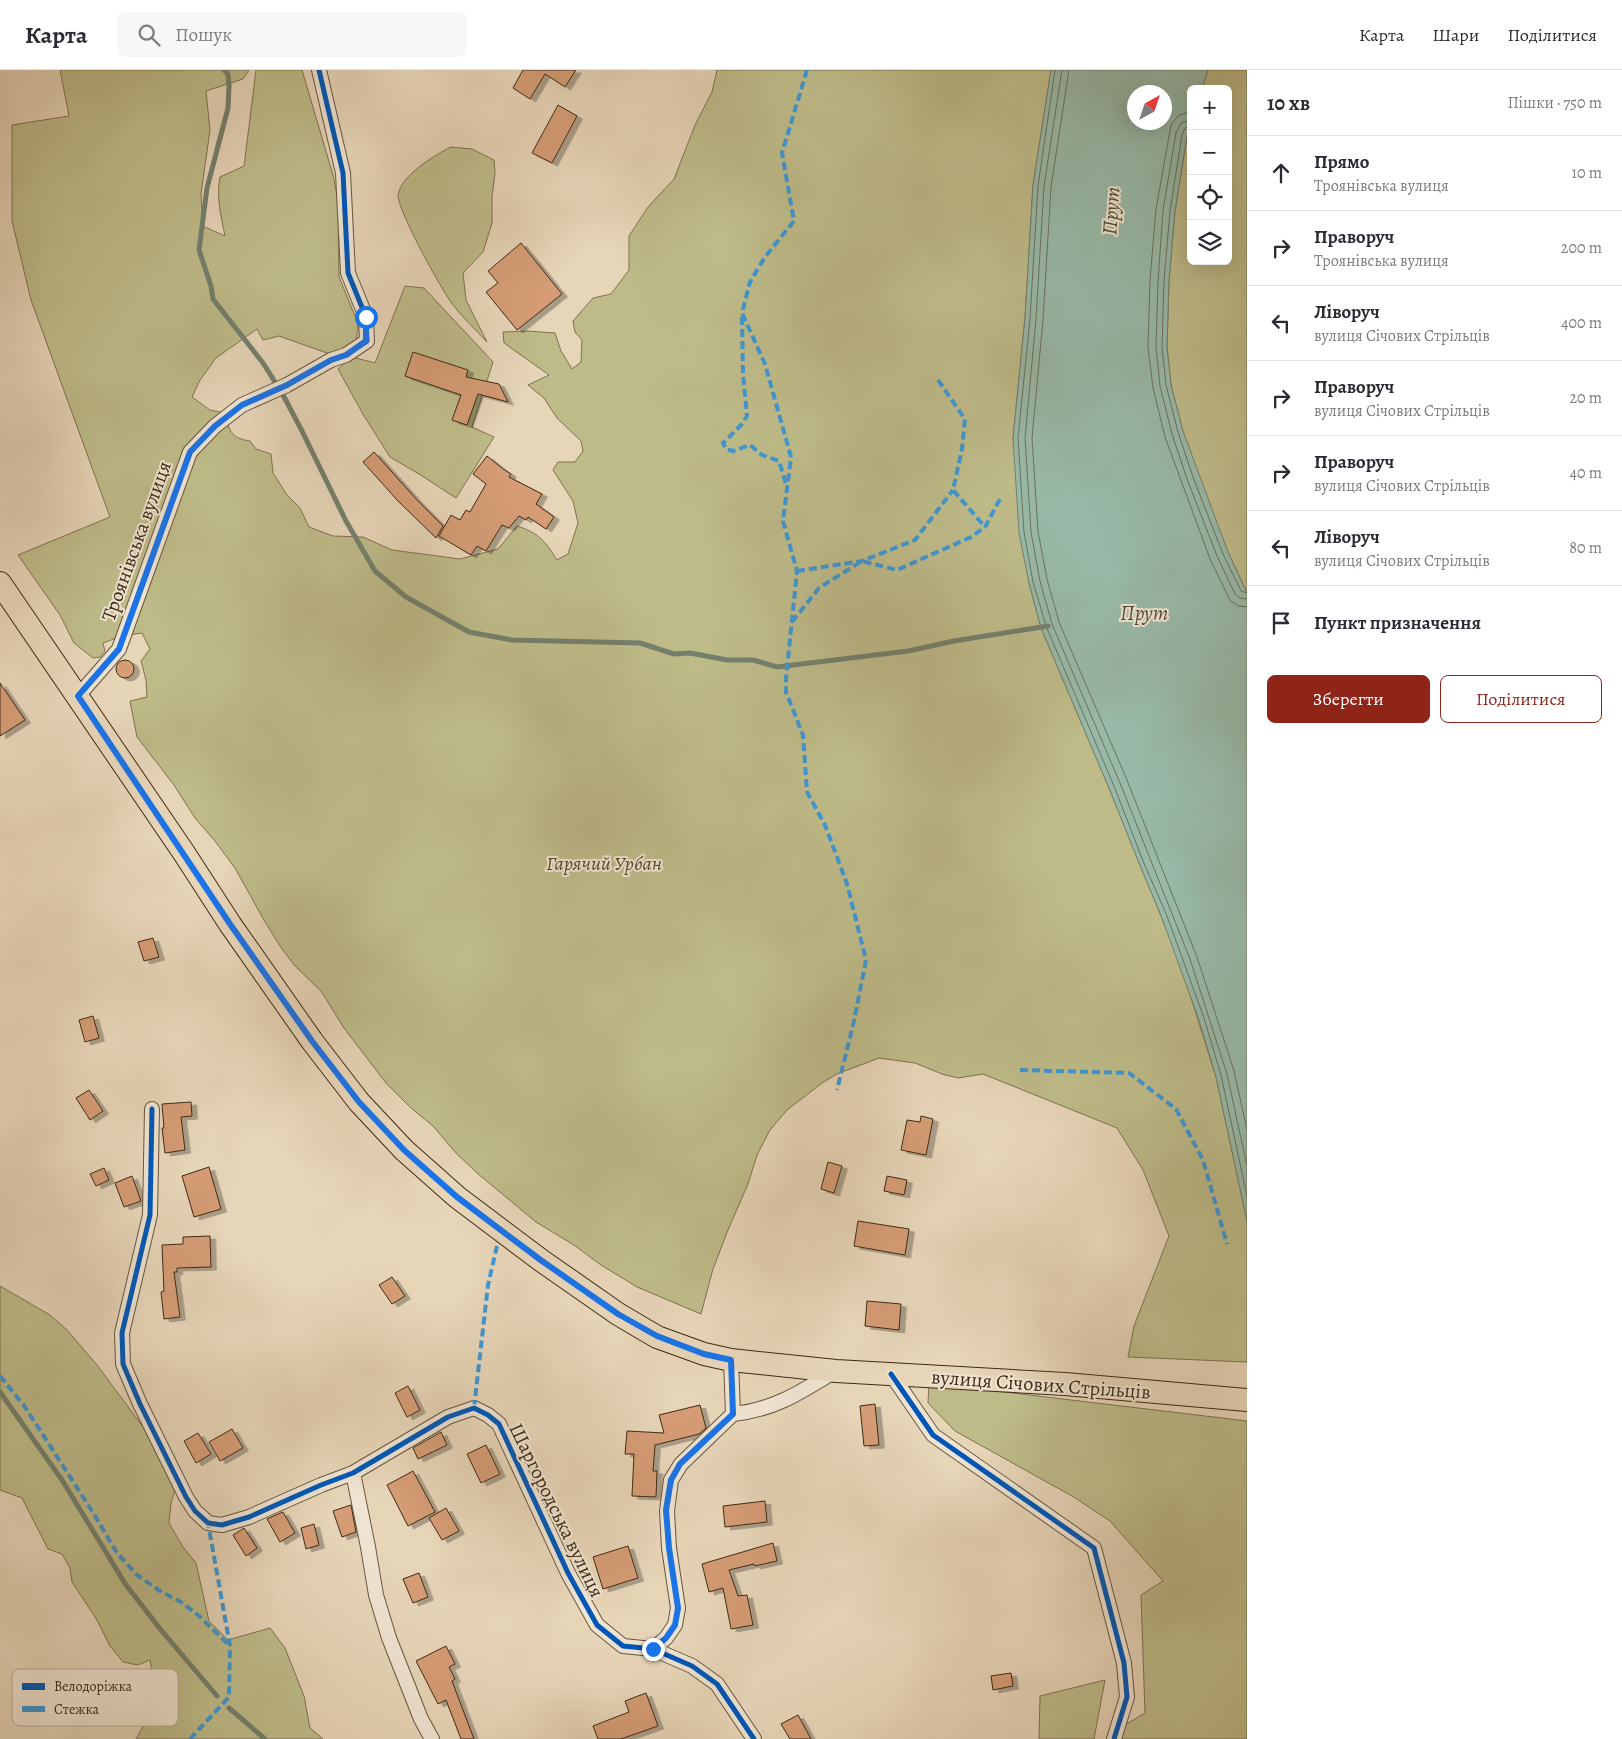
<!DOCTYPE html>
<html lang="uk">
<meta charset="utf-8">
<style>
:root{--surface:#fff;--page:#f7f7f7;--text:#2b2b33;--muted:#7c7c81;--line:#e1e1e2;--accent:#8f2418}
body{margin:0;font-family:Alegreya,serif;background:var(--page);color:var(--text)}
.controls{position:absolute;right:15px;top:15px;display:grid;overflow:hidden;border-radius:8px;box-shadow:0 5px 20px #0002}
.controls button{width:45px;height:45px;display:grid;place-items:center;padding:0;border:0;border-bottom:1px solid var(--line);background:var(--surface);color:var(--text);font:25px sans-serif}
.compass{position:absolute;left:1127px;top:15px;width:45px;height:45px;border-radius:50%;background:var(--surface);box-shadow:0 5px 20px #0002;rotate:40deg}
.stop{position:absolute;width:15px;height:15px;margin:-11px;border:4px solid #1a73e8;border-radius:50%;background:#fff}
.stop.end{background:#1a73e8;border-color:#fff;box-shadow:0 1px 5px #0008}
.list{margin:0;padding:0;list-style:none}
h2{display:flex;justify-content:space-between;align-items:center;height:65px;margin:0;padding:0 20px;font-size:21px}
h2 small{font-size:16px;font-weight:400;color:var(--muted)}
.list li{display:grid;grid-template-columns:32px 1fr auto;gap:15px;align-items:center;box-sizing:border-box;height:75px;padding:0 20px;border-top:1px solid var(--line)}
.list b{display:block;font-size:19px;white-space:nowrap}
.list p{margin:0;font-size:16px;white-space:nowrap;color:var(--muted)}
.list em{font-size:16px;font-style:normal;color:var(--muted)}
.actions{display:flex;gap:10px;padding:15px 20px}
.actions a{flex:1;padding:11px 0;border:1px solid var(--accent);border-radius:8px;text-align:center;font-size:18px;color:var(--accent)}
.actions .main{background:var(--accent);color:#fff}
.icon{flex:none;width:28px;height:28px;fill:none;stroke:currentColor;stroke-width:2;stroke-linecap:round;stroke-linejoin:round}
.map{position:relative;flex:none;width:1247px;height:1669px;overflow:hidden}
header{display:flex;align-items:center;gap:30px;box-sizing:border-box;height:70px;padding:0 25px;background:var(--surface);border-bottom:1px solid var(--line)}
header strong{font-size:24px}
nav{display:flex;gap:28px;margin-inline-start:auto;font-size:18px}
.search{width:350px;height:45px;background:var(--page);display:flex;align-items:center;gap:12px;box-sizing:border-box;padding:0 18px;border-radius:8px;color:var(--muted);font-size:19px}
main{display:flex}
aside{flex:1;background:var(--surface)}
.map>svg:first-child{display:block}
.green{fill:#bebb89;stroke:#7e724e}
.water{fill:#98b9a8;stroke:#74806d;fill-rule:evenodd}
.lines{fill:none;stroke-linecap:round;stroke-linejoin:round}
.shore{stroke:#6a725e;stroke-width:1}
.stream{stroke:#74806d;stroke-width:5}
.building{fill:#d59c74;stroke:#3d2a14;filter:url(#shadow)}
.minor-casing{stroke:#68553d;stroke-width:16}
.primary-casing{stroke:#3d2a14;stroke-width:24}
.minor{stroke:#efe4d1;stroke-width:14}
.primary{stroke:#e7d5b8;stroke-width:22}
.quiet{stroke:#3f96d3;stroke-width:4;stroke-dasharray:8 4;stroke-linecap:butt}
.cycleway-casing{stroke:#efe4d1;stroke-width:8}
.cycleway{stroke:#0057b8;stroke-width:5}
.route{stroke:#1a73e8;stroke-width:6}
.labels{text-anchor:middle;stroke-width:4;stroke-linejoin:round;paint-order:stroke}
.street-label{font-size:20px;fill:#3d2a14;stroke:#efe4d1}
.park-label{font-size:20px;font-style:italic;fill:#57472b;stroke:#efe4d1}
.water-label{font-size:21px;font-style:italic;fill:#544e39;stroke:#efe4d1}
.key{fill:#efe4d1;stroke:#baac98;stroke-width:1}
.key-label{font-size:14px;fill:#3d2a14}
</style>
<header>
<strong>Карта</strong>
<div class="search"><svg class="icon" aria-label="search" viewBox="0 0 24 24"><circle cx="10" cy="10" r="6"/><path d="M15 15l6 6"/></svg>Пошук</div>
<nav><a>Карта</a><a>Шари</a><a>Поділитися</a></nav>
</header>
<main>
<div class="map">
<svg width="1247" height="1669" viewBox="0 0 1247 1669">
<defs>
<filter id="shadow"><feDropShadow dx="5.5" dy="3" stdDeviation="0" flood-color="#0004"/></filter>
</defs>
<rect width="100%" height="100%" fill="#e7d5b8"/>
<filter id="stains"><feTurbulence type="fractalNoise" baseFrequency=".004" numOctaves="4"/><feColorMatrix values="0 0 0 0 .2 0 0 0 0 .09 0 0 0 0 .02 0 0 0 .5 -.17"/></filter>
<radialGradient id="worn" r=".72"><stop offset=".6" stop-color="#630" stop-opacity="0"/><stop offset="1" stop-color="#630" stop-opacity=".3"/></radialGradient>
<!-- green -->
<g class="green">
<path d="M60,0H249L243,9L206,21L210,60L201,124L203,156L225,166C221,147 216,126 220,107L244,96L256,0H302L333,105L338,130L339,207L357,251L358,259L356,271L346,279L332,283H327L279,266L263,270L257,259L216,288L200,310L192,327L210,340L224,343C230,361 230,368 250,371L256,379L271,384L273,403L287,425L300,438L309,457L333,466L363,467L392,480L460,489L498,479L517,456C539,463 545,471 557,490L568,484L578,453L573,431L553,400L558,392H575L583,381L581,371L557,348L544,328L528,315L549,305L504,273L503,262L527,261L555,263L561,281L572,299L581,292L582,270L575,262L573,251L593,228L611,224L629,200V166L648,137L674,109L695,55L712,22L717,0H1051L1033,115L1025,248L1013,368L1029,513L1041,558L1109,718L1180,893L1216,1007L1247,1151V1292L1128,1287L1134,1256L1169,1166L1143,1100L1117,1058L983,1004L958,1008L942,1004L915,993L879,988L837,1004L822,1013L787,1040L770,1060L757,1085L748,1114L728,1160L713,1199L701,1244L637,1217L601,1195L574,1175L536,1152L477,1103L456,1083L433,1056L411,1038L386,1013L344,958L321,921L295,896L282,879L265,852L235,798L215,771L195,748L174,715L137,667L130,631L147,627L146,610L141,591L150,579L142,563L122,566L103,573L105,581L100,587L93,588L74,573L60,545L18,485L110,447L31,230L12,151V55L69,46Z"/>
<polygon points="1208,0 1247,0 1247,523 1228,482 1198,405 1183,361 1171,315 1167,277 1169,211 1175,141 1187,66 1191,54 1191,191 1228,191 1228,19 1202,19"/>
<path d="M451,77L472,79L494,90L495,103L492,127V153L483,182L463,203L466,230L487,272C475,259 463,248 453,235C442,221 397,139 398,125C401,105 435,85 451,77Z"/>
<polygon points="405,216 424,218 493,292 472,357 494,367 456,428 419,404 390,387 364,346 338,299 352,287 375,293"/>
<path d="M0,1216L50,1245L67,1260L97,1295L149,1365L177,1413L171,1433L169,1453L183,1477L196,1493L209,1551L228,1570L270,1558L285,1578L304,1626L310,1658L323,1669H136C153,1641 156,1622 150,1590L138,1595L123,1592L110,1576L97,1550L72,1512L70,1498L62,1484L48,1479L22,1428L0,1420Z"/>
<polygon points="929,1313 1247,1351 1247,1669 1119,1669 1120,1658 1145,1643 1141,1525 1163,1511 1110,1451 1072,1426 955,1361 928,1333"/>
<polygon points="1105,1610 1094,1669 1039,1669 1040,1626"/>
</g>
<!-- water -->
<path class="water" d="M1051,0H1208L1202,19H1191V54L1187,66L1175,141L1169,211L1167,277L1171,315L1183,361L1228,482L1247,523V1151L1216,1007L1199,950L1162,848L1139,793L1109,718L1041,558L1029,513L1019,463L1013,368L1025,248L1033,115ZM1134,22H1164V52H1134Z"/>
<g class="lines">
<!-- shore -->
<g class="shore">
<polyline points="1055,0 1038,116 1030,249 1018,368 1024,462 1033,512 1046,556 1114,716 1143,791 1167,846 1204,948 1221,1005 1247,1126"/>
<polyline points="1062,0 1044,116 1036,249 1025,368 1031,462 1040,511 1052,554 1120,713 1190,889 1227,1004 1247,1096"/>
<polyline points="1069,0 1051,117 1043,250 1032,368 1038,461 1047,509 1059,552 1127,710 1197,887 1234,1001 1247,1060"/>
<polyline points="1191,42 1179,45 1171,55 1156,139 1150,210 1148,277 1153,318 1165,367 1210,489 1230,530 1238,536 1247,537"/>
<polyline points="1191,50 1181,53 1176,63 1163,140 1158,211 1156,277 1160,316 1172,364 1187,409 1217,486 1235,524 1240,528 1247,529"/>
<polyline points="1191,56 1185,58 1182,65 1170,141 1164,211 1162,277 1166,315 1178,362 1193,407 1223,484 1241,521 1247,523"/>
</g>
<!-- stream -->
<g class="stream">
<polyline points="224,0 228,4 229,16 228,38 207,118 199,180 211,216 213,229 263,293 282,323 302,361 346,451 375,501 406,527 469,562 512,570 640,573 674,584 690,583 727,590 753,590 777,597 908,581 954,571 1048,556"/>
<polyline points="0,1322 62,1410 126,1515 161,1560 217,1626"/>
<polyline points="229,1638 265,1669"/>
</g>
</g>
<!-- building -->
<g class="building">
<polygon points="523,0 576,0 565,17 545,4 530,29 513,18"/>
<polygon points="558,35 577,46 552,93 532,83"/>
<polygon points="521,173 562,224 517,260 486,222 498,213 488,201"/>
<polygon points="413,282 468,300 466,307 499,314 508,332 478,324 467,355 452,350 461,325 405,306"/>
<polygon points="374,382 417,430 443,456 436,468 398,431 363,392"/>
<polygon points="487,386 503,399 511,404 509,407 542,424 536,434 554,447 546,459 528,447 526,450 519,446 509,458 502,455 486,481 477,476 471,485 439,466 451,445 460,450 466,440 470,442 486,414 473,404"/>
<circle cx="125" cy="599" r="9"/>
<polygon points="0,613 25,650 0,666"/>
<polygon points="153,868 159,887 144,891 138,872"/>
<polygon points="93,946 99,968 85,972 79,950"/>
<polygon points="89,1020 103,1041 90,1050 76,1028"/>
<polygon points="191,1032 192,1046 181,1047 185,1080 165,1083 162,1058 164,1058 162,1034"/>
<polygon points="921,1046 933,1049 926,1085 901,1080 907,1050 920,1052"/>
<polygon points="828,1092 842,1096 834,1123 821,1119"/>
<polygon points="209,1097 221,1139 194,1147 182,1106"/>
<polygon points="104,1098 109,1110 96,1116 90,1104"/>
<polygon points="132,1106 141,1131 124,1137 115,1113"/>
<polygon points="887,1106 907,1110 904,1125 884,1121"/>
<polygon points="858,1151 909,1159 905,1185 854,1176"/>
<polygon points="210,1166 211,1197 177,1198 177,1202 174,1202 180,1247 164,1249 161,1222 164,1221 162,1175 183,1174 183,1167"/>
<polygon points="392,1207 405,1226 392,1234 379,1215"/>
<polygon points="867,1231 901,1234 899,1260 865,1256"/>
<polygon points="408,1316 420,1340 407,1347 395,1323"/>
<polygon points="875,1334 879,1375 864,1376 860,1336"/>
<polygon points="700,1335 706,1358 699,1364 655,1375 653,1401 657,1401 656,1427 632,1426 634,1384 625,1384 627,1361 664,1363 659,1345"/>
<polygon points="232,1359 243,1378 220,1391 209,1372"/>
<polygon points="441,1362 447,1375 418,1389 413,1378"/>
<polygon points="198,1363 211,1384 196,1393 184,1371"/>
<polygon points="486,1375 500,1404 481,1413 467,1384"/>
<polygon points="413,1401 435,1442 408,1456 387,1415"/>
<polygon points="765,1431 767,1452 725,1457 723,1436"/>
<polygon points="351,1435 356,1462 342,1467 333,1441"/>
<polygon points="446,1438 459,1461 442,1470 429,1448"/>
<polygon points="283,1442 295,1463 280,1472 267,1449"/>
<polygon points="314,1454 319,1475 306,1479 301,1458"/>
<polygon points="244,1458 257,1478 246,1486 233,1465"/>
<polygon points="773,1473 777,1491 755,1496 754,1494 729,1500 738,1526 747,1525 753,1555 731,1559 723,1518 709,1522 702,1494"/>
<polygon points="628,1476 638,1508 603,1519 593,1487"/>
<polygon points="419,1503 428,1527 413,1533 403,1509"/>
<polygon points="446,1576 455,1594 449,1597 455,1609 452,1611 474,1669 461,1669 446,1630 438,1634 416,1591"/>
<polygon points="1011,1603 1013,1616 993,1620 991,1606"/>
<polygon points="646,1623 658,1656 621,1669 598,1669 593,1656 629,1642 625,1631"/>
<polygon points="798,1645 811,1669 790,1669 781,1654"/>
</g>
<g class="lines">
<!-- minor casing -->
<g class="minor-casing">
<g id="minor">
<polyline points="78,626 119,579 190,382 215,356 242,335 287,315 331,290 346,285 367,271 366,247 348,203 343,103 319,0"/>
<polyline points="152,1039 150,1145 122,1263 123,1294 140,1334 186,1427 195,1441 208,1453 222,1455 249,1447 321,1415 353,1403 448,1347 474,1338 488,1345 499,1354 568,1503 597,1555 623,1576 653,1579 692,1596 717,1614 754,1669"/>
<polyline points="891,1304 933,1365 1094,1478 1124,1593 1127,1627 1114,1669"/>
<path d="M733,1344C774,1340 801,1322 835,1301"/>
<polyline points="353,1403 368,1477 376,1525 389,1568 421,1649 432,1669"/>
<polyline points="653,1579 666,1568 675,1555 678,1538 669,1478 667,1441 671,1410 681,1394 733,1344 731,1290"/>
</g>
</g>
<!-- primary casing -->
<g class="primary-casing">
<polyline id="primary" points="0,513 184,783 230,854 312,971 359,1032 404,1080 457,1127 542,1191 618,1244 657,1267 704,1284 731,1290 836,1301 1065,1314 1247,1330"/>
</g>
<!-- minor -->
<use href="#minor" class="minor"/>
<!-- primary -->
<use href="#primary" class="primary"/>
<!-- quiet -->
<g class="quiet">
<polyline points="807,0 782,83 794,151 765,187 750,212 742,243 765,294 791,387 783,451 797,501 786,608 786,622 803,665 807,722 825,755 847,814 866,890 854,951 837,1020"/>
<polyline points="742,247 743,304 747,346 741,355 723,373 726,379 733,381 750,375 762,385 779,391 786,414"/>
<polyline points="938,310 965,349 962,379 953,420 985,457"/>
<polyline points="797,501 862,491 915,470 953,420"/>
<polyline points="792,552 819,518 862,491 897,500 971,467 985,457 1001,427"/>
<polyline points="1020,1000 1129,1003 1176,1039 1203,1090 1227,1174"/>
<polyline points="0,1306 25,1337 94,1444 117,1483 137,1505 160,1521 181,1532 198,1545 230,1576"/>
<polyline points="474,1338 488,1215 497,1176"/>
<polyline points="190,1669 229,1627 230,1576 208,1453"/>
</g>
<!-- cycleway casing -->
<g class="cycleway-casing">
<g id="cycleway">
<polyline points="78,626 119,579 190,382 215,356 242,335 287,315 331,290 346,285 367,271 366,247 348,203 343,103 319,0"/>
<polyline points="152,1039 150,1145 122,1263 123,1294 140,1334 186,1427 195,1441 208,1453 222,1455 249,1447 321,1415 353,1403 448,1347 474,1338 488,1345 499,1354 568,1503 597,1555 623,1576 653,1579 692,1596 717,1614 754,1669"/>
<polyline points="891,1304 933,1365 1094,1478 1124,1593 1127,1627 1114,1669"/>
</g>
</g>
<!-- cycleway -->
<use href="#cycleway" class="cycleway"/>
</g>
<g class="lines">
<!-- route -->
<polyline class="route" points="366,247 366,271 346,285 331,290 287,315 242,335 215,356 190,382 119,579 78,626 230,854 312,971 359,1032 404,1080 457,1127 542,1191 618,1244 657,1266 704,1284 731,1290 733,1344 680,1394 671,1410 666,1440 669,1478 678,1538 675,1555 666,1568 653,1579"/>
</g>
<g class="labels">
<!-- street labels -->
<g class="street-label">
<text transform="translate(136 471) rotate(-70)" y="7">Троянівська вулиця</text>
<text transform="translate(1041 1314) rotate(4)" y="7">вулиця Січових Стрільців</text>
<text transform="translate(557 1440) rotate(64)" y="7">Шаргородська вулиця</text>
</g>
<!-- park labels -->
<g class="park-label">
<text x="604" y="800">Гарячий Урбан</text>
</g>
<!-- water labels -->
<g class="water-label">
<text transform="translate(1111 141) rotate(-86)" y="7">Прут</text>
<text x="1144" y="550">Прут</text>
</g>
</g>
<!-- legend -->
<rect x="12" y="1599" width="166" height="57" rx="8" class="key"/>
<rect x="22" y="1613" width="23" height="7" fill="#0057b8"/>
<rect x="22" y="1636" width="23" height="6" fill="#3f96d3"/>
<g class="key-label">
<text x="54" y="1621">Велодоріжка</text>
<text x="54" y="1644">Стежка</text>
</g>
<rect width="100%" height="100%" filter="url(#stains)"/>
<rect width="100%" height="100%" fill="url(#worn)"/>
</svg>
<div class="controls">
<button>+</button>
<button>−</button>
<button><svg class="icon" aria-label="locate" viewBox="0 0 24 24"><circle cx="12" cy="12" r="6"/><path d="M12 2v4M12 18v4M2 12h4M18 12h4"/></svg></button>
<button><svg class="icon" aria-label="layers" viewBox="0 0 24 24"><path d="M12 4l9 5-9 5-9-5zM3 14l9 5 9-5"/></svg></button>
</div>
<svg class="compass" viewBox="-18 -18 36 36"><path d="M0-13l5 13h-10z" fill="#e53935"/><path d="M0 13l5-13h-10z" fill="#7c7c81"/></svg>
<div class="stop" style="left:366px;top:247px"></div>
<div class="stop end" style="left:653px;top:1579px"></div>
</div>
<aside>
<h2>10 хв<small>Пішки · 750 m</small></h2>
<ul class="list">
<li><svg class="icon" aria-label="ahead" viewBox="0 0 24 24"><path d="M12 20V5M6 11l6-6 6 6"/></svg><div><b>Прямо</b><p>Троянівська вулиця</p></div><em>10 m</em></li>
<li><svg class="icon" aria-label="right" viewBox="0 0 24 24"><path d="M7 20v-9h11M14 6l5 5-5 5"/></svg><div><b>Праворуч</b><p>Троянівська вулиця</p></div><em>200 m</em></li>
<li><svg class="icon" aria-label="left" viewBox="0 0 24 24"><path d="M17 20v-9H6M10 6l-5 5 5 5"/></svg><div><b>Ліворуч</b><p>вулиця Січових Стрільців</p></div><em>400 m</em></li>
<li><svg class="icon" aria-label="right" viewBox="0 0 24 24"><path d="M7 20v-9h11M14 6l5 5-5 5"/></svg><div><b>Праворуч</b><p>вулиця Січових Стрільців</p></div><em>20 m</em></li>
<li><svg class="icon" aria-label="right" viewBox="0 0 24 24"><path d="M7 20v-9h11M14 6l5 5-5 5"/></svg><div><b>Праворуч</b><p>вулиця Січових Стрільців</p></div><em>40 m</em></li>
<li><svg class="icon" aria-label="left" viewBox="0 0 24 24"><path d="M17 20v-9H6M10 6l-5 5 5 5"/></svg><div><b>Ліворуч</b><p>вулиця Січових Стрільців</p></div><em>80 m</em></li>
<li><svg class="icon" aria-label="arrive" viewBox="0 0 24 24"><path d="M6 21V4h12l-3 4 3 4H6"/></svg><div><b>Пункт призначення</b></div></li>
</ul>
<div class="actions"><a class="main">Зберегти</a><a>Поділитися</a></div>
</aside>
</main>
